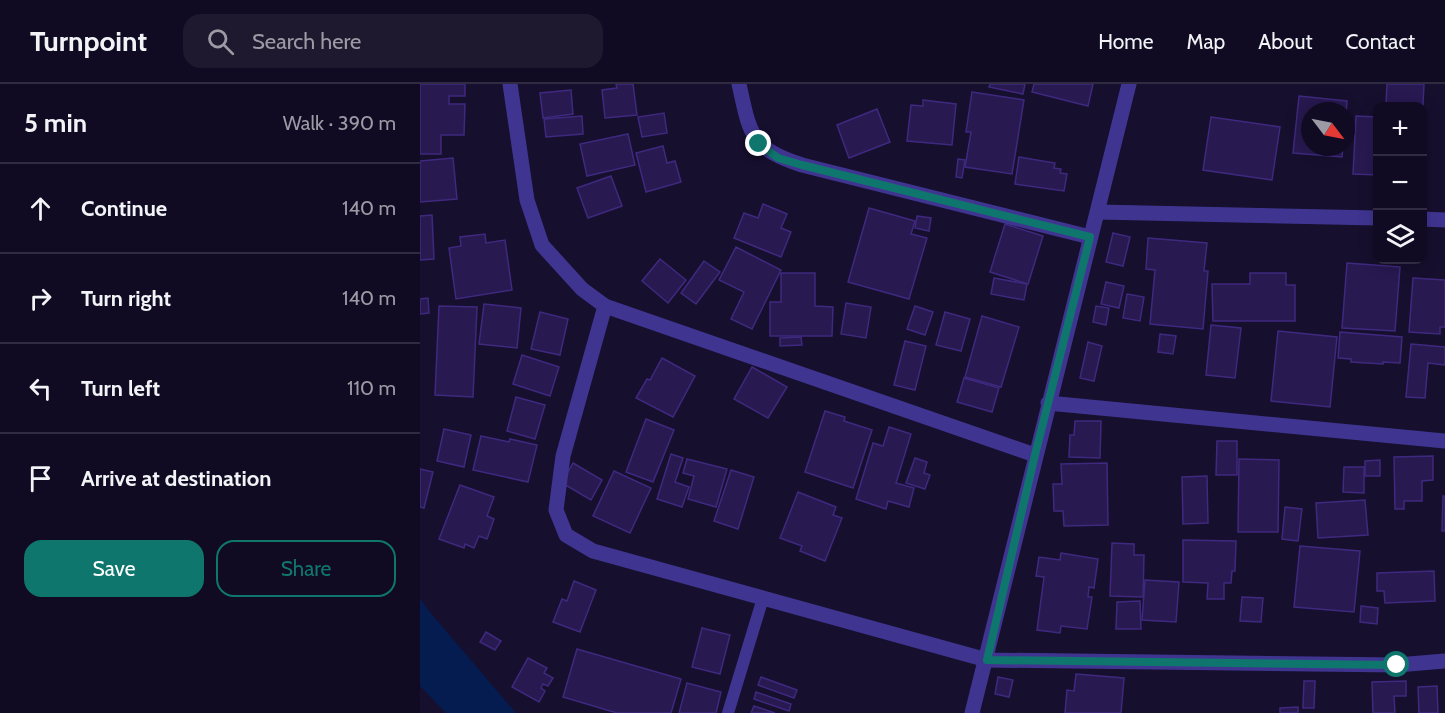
<!DOCTYPE html>
<meta charset="utf-8">
<style>
:root{--surface:#100b22;--page:#1e192f;--text:#f1f3f6;--muted:#9c9ba5;--line:#302b40;--accent:#0f766e}
body{margin:0;font-family:Cabin,sans-serif;background:var(--page);color:var(--text)}
.controls{position:absolute;right:18px;top:18px;display:grid;overflow:hidden;border-radius:12px;box-shadow:0 3px 15px #0003}
.controls button{width:54px;height:54px;display:grid;place-items:center;padding:0;border:0;border-bottom:2px solid var(--line);background:var(--surface);color:var(--text);font:30px sans-serif}
.compass{position:absolute;left:881px;top:18px;width:54px;height:54px;border-radius:50%;background:var(--surface);box-shadow:0 3px 15px #0003;rotate:122deg}
.stop{position:absolute;width:18px;height:18px;margin:-14px;border:4px solid #0f766e;border-radius:50%;background:#fff}
.stop.end{background:#0f766e;border-color:#fff;box-shadow:0 2px 6px #0008}
.list{margin:0;padding:0;list-style:none}
h2{display:flex;justify-content:space-between;align-items:center;height:78px;margin:0;padding:0 24px;font-size:26px}
h2 small{font-size:20px;font-weight:400;color:var(--muted)}
.list li{display:grid;grid-template-columns:39px 1fr auto;gap:18px;align-items:center;box-sizing:border-box;height:90px;padding:0 24px;border-top:2px solid var(--line)}
.list b{display:block;font-size:22px;white-space:nowrap}
.list em{font-size:20px;font-style:normal;color:var(--muted)}
.actions{display:flex;gap:12px;padding:18px 24px}
.actions a{flex:1;padding:14px 0;border:2px solid var(--accent);border-radius:18px;text-align:center;font-size:21px;color:var(--accent)}
.actions .main{background:var(--accent);color:#fff}
.icon{flex:none;width:33px;height:33px;fill:none;stroke:currentColor;stroke-width:2;stroke-linecap:round;stroke-linejoin:round}
.map{position:relative;flex:none;width:1025px;height:629px;overflow:hidden}
header{display:flex;align-items:center;gap:36px;box-sizing:border-box;height:84px;padding:0 30px;background:var(--surface);border-bottom:2px solid var(--line)}
header strong{font-size:28px}
nav{display:flex;gap:33px;margin-inline-start:auto;font-size:21px}
.search{width:420px;height:54px;background:var(--page);display:flex;align-items:center;gap:15px;box-sizing:border-box;padding:0 21px;border-radius:18px;color:var(--muted);font-size:22px}
main{display:flex}
aside{flex:1;background:var(--surface)}
.map>svg:first-child{display:block}
.water{fill:#051c50}
.building{fill:#281951;stroke:#3f297f;stroke-width:1.5}
.lines{fill:none;stroke-linecap:round;stroke-linejoin:round}
.lane{stroke:#3f3591;stroke-width:12}
.street{stroke:#3f3591;stroke-width:15}
.route{stroke:#0f766e;stroke-width:8}
</style>
<header>
<strong>Turnpoint</strong>
<div class="search"><svg class="icon" aria-label="search" viewBox="0 0 24 24"><circle cx="10" cy="10" r="6"/><path d="M15 15l6 6"/></svg>Search here</div>
<nav><a>Home</a><a>Map</a><a>About</a><a>Contact</a></nav>
</header>
<main>
<aside>
<h2>5 min<small>Walk · 390 m</small></h2>
<ul class="list">
<li><svg class="icon" aria-label="ahead" viewBox="0 0 24 24"><path d="M12 20V5M6 11l6-6 6 6"/></svg><div><b>Continue</b></div><em>140 m</em></li>
<li><svg class="icon" aria-label="right" viewBox="0 0 24 24"><path d="M7 20v-9h11M14 6l5 5-5 5"/></svg><div><b>Turn right</b></div><em>140 m</em></li>
<li><svg class="icon" aria-label="left" viewBox="0 0 24 24"><path d="M17 20v-9H6M10 6l-5 5 5 5"/></svg><div><b>Turn left</b></div><em>110 m</em></li>
<li><svg class="icon" aria-label="arrive" viewBox="0 0 24 24"><path d="M6 21V4h12l-3 4 3 4H6"/></svg><div><b>Arrive at destination</b></div></li>
</ul>
<div class="actions"><a class="main">Save</a><a>Share</a></div>
</aside>
<div class="map">
<svg width="1025" height="629" viewBox="0 0 1025 629">
<rect width="100%" height="100%" fill="#160f2e"/>
<!-- water -->
<polygon class="water" points="0,514 9,527 96,629 26,629 0,602"/>
<!-- building -->
<g class="building">
<polygon points="0,0 45,0 45,12 29,12 29,20 45,20 44,51 21,51 21,70 0,70"/>
<polygon points="196,0 213,0 217,31 185,34 182,6 197,4"/>
<polygon points="570,0 605,0 603,10 569,3"/>
<polygon points="614,0 673,0 668,22 612,8"/>
<polygon points="967,0 1004,0 1003,21 966,19"/>
<polygon points="151,6 153,30 123,34 120,9"/>
<polygon points="552,8 604,16 592,90 545,83 551,48 546,48"/>
<polygon points="879,12 927,17 926,31 926,27 890,27 890,63 923,63 922,73 873,69"/>
<polygon points="503,16 536,20 532,61 487,57 491,21 503,22"/>
<polygon points="457,25 470,58 429,74 417,41"/>
<polygon points="244,29 247,49 222,53 218,33"/>
<polygon points="162,32 163,50 126,53 124,35"/>
<polygon points="936,32 958,33 958,91 933,90"/>
<polygon points="791,33 860,43 852,96 783,86"/>
<polygon points="208,50 215,81 167,92 160,60"/>
<polygon points="243,62 247,79 255,77 261,98 226,108 216,69"/>
<polygon points="599,73 635,79 634,84 641,85 640,89 647,90 644,107 595,100"/>
<polygon points="33,74 37,115 0,118 0,77"/>
<polygon points="538,75 545,76 542,94 536,93"/>
<polygon points="191,92 202,122 168,134 157,104"/>
<polygon points="343,120 367,130 361,144 371,148 361,173 314,154 324,129 338,134"/>
<polygon points="449,124 495,137 491,150 507,154 489,215 428,198"/>
<polygon points="12,131 14,175 0,176 0,132"/>
<polygon points="497,132 511,134 509,147 495,144"/>
<polygon points="585,140 623,152 608,200 570,188"/>
<polygon points="693,149 710,153 703,182 686,178"/>
<polygon points="65,150 66,159 85,156 92,206 36,215 29,164 41,162 40,153"/>
<polygon points="728,154 787,159 784,187 788,187 783,245 730,240 735,186 726,185"/>
<polygon points="316,163 361,186 332,245 311,235 324,208 299,196"/>
<polygon points="240,175 266,196 248,219 222,197"/>
<polygon points="284,177 300,188 276,220 261,209"/>
<polygon points="927,179 980,183 975,247 922,244"/>
<polygon points="361,189 395,189 395,222 413,223 412,252 350,252 350,218 361,218"/>
<polygon points="830,189 866,189 866,201 875,201 875,237 793,237 792,200 830,200"/>
<polygon points="574,194 607,200 604,216 571,210"/>
<polygon points="993,194 1025,196 1025,243 1020,243 1020,250 989,248"/>
<polygon points="686,198 704,202 699,224 681,220"/>
<polygon points="707,210 724,213 720,237 703,234"/>
<polygon points="8,214 9,229 0,230 0,215"/>
<polygon points="426,219 451,223 446,254 421,250"/>
<polygon points="64,220 101,224 97,264 59,260"/>
<polygon points="19,222 57,223 53,313 15,311"/>
<polygon points="495,222 513,228 505,251 487,245"/>
<polygon points="676,222 689,224 686,241 673,238"/>
<polygon points="120,228 148,235 140,271 111,265"/>
<polygon points="525,228 550,235 541,267 516,261"/>
<polygon points="562,232 599,243 581,303 545,293"/>
<polygon points="791,241 821,244 815,294 786,291"/>
<polygon points="858,247 917,253 910,323 851,317"/>
<polygon points="920,248 982,253 980,279 963,278 963,280 931,278 931,275 918,274"/>
<polygon points="740,250 756,252 753,270 738,268"/>
<polygon points="381,253 382,261 360,262 360,254"/>
<polygon points="485,257 506,262 495,306 474,301"/>
<polygon points="668,258 682,262 674,297 660,294"/>
<polygon points="991,260 1025,263 1025,281 1008,279 1005,314 986,313"/>
<polygon points="102,271 139,283 130,312 93,300"/>
<polygon points="242,274 275,292 253,333 216,314 227,295 230,296"/>
<polygon points="332,283 367,303 348,334 314,315"/>
<polygon points="544,294 579,304 572,328 537,318"/>
<polygon points="96,313 125,321 115,355 87,347"/>
<polygon points="405,327 425,333 424,337 452,346 433,404 385,388"/>
<polygon points="226,335 254,346 233,398 206,388"/>
<polygon points="655,337 681,337 680,374 649,373 650,351 654,351"/>
<polygon points="469,343 491,350 476,399 494,404 489,423 468,417 466,425 436,415 453,359 463,362"/>
<polygon points="24,345 51,351 44,383 17,377"/>
<polygon points="61,352 89,358 90,355 117,361 108,398 53,386"/>
<polygon points="797,357 817,357 817,391 796,391"/>
<polygon points="251,370 263,374 255,398 269,403 262,423 237,415"/>
<polygon points="1013,372 1013,396 1002,397 1002,417 984,417 984,425 975,425 974,373"/>
<polygon points="495,374 507,378 504,389 510,391 505,405 486,399"/>
<polygon points="267,375 307,385 296,423 268,415 274,392 263,389"/>
<polygon points="819,375 859,376 858,448 818,448"/>
<polygon points="960,376 960,392 945,392 945,377"/>
<polygon points="153,379 182,396 171,416 142,399"/>
<polygon points="687,379 688,441 644,442 643,427 634,427 633,400 642,400 641,380"/>
<polygon points="924,383 944,383 944,409 923,408"/>
<polygon points="0,385 13,388 4,424 0,423"/>
<polygon points="311,386 334,393 318,445 294,437"/>
<polygon points="194,387 231,404 210,449 173,432"/>
<polygon points="787,392 788,439 763,440 762,393"/>
<polygon points="40,401 74,413 67,432 74,435 67,455 59,452 54,464 45,460 44,464 19,455"/>
<polygon points="378,408 416,423 413,431 422,434 405,477 380,467 382,462 360,454"/>
<polygon points="1023,412 1025,412 1025,447 1022,447"/>
<polygon points="945,416 948,451 898,454 896,419"/>
<polygon points="865,423 882,425 878,457 862,455"/>
<polygon points="763,456 816,457 815,487 812,487 811,499 804,499 804,515 787,515 788,499 763,498"/>
<polygon points="692,459 714,460 714,471 724,471 723,513 690,512"/>
<polygon points="880,462 940,467 934,528 874,523"/>
<polygon points="641,469 678,475 674,504 669,503 668,513 672,513 667,545 641,542 640,549 617,546 624,493 616,492 619,473 640,476"/>
<polygon points="1014,487 1015,517 965,519 964,507 957,507 957,489"/>
<polygon points="725,496 759,498 756,538 722,536"/>
<polygon points="154,497 176,506 160,548 133,538 142,515 147,517"/>
<polygon points="822,513 843,514 841,538 820,537"/>
<polygon points="720,517 721,545 696,545 697,518"/>
<polygon points="941,522 958,524 957,540 940,538"/>
<polygon points="282,544 310,551 300,590 272,583"/>
<polygon points="66,548 81,557 75,566 60,558"/>
<polygon points="157,565 261,595 251,629 197,629 143,613"/>
<polygon points="108,574 127,584 124,589 133,594 128,602 123,600 121,604 125,607 119,618 92,603"/>
<polygon points="656,590 704,594 701,629 645,629 647,606 654,607"/>
<polygon points="341,593 377,606 374,614 338,601"/>
<polygon points="578,593 593,596 589,613 575,610"/>
<polygon points="884,597 895,597 894,624 883,624"/>
<polygon points="986,597 986,612 974,612 975,629 953,629 952,598"/>
<polygon points="267,599 301,608 296,629 259,629"/>
<polygon points="1017,602 1018,629 999,629 998,603"/>
<polygon points="336,608 371,620 369,627 334,615"/>
<polygon points="334,622 355,629 331,629"/>
<polygon points="878,623 878,629 860,629 860,624"/>
</g>
<g class="lines">
<!-- lane -->
<polyline class="lane" points="308,629 343,514"/>
<!-- street -->
<g class="street">
<polyline points="90,0 107,116 122,161 162,205 185,222 615,371"/>
<path d="M319,0C330,50 330,64 382,81L670,153"/>
<polyline points="678,128 958,134"/>
<polyline points="1002,135 1025,136"/>
<polyline points="185,222 143,372 136,426 146,451 173,467 567,576 977,581 1025,577"/>
<polyline points="628,319 1025,357"/>
<polyline points="552,629 709,0"/>
</g>
</g>
<g class="lines">
<!-- route -->
<polyline class="route" points="339,60 358,74 382,81 670,153 615,371 567,576 977,581"/>
</g>
</svg>
<div class="controls">
<button>+</button>
<button>−</button>
<button><svg class="icon" aria-label="layers" viewBox="0 0 24 24"><path d="M12 4l9 5-9 5-9-5zM3 14l9 5 9-5"/></svg></button>
</div>
<svg class="compass" viewBox="-18 -18 36 36"><path d="M0-13l5 13h-10z" fill="#e53935"/><path d="M0 13l5-13h-10z" fill="#9c9ba5"/></svg>
<div class="stop" style="left:977px;top:581px"></div>
<div class="stop end" style="left:339px;top:60px"></div>
</div>
</main>
